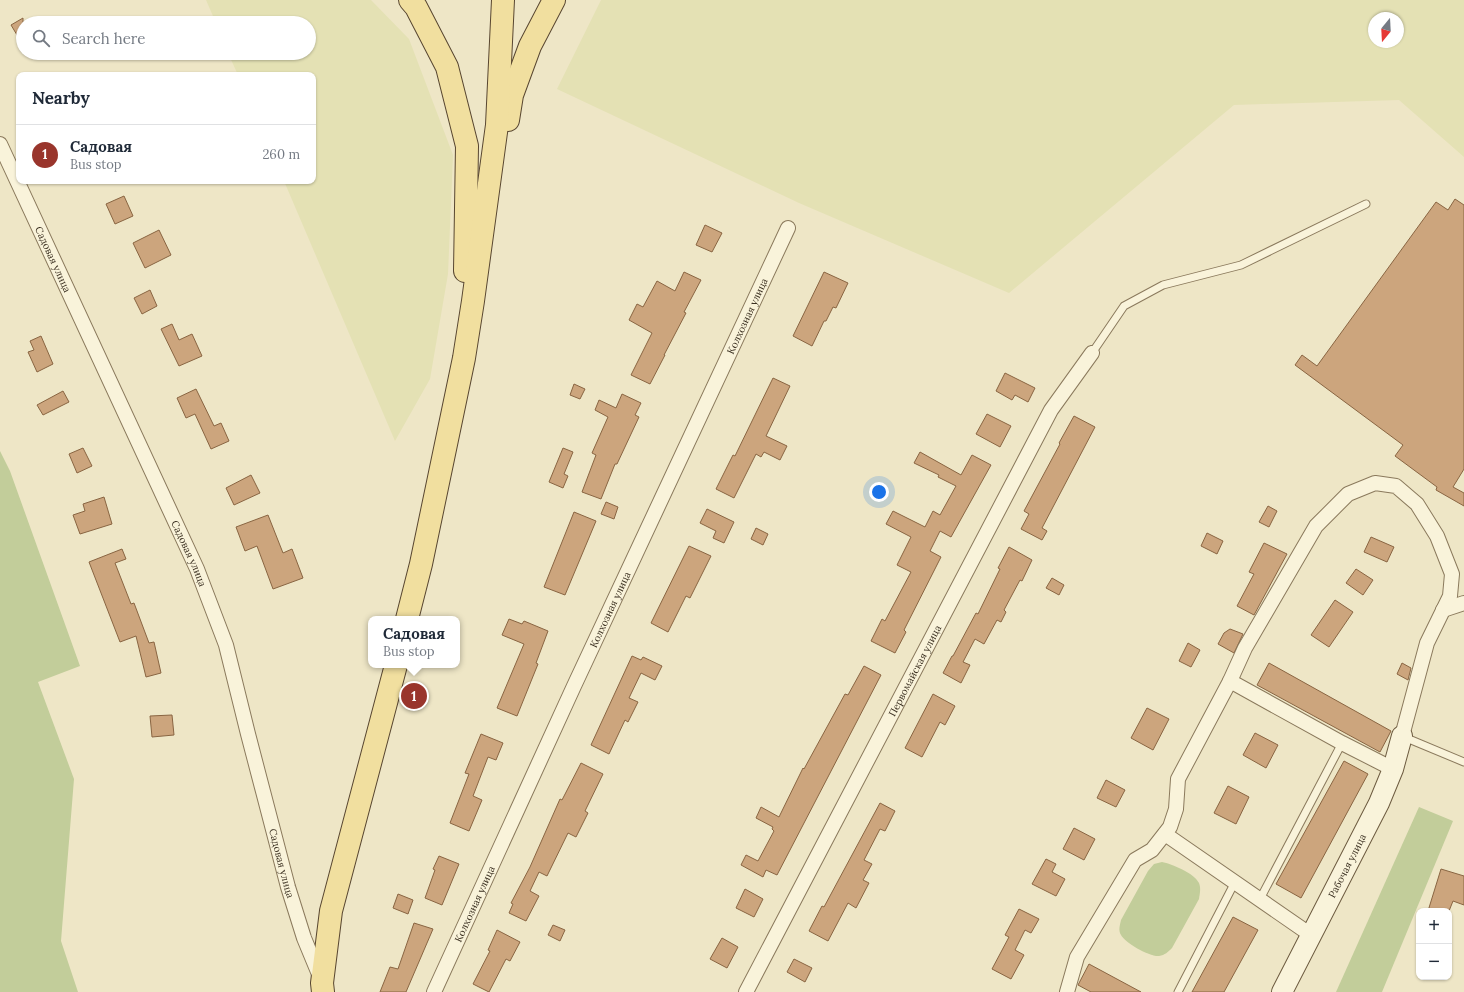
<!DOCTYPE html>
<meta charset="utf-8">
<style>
:root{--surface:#fff;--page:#f2f2f3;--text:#1f2937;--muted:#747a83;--line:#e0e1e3;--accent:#99352c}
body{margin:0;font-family:Lora,serif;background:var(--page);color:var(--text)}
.controls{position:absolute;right:12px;bottom:12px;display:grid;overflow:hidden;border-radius:8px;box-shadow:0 1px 3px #0004}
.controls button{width:36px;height:36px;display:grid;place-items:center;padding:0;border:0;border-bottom:1px solid var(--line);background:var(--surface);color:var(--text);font:20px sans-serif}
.compass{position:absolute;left:1368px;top:12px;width:36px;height:36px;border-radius:50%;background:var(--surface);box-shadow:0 1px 3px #0004;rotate:198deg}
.you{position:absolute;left:879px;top:492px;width:14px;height:14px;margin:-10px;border:3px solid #fff;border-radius:50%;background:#1a73e8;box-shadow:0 0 0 6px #1a73e833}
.badge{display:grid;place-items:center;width:26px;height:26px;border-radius:50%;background:var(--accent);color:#fff;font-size:13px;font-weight:700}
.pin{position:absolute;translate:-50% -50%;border:2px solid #fff;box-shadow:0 1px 4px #0006}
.popup{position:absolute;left:368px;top:616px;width:92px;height:52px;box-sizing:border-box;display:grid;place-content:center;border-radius:8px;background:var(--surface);filter:drop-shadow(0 1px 3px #0005);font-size:13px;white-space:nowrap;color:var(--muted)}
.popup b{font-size:15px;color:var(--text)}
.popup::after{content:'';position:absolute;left:50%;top:100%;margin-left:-8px;border:8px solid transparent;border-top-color:var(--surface)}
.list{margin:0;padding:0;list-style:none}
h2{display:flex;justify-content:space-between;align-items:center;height:52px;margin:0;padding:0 16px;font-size:17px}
h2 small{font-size:13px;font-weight:400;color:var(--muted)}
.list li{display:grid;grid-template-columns:26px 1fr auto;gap:12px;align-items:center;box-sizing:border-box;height:60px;padding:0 16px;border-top:1px solid var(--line)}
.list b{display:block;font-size:15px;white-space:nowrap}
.list p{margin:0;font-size:13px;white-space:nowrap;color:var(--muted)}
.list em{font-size:13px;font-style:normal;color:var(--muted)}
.icon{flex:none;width:22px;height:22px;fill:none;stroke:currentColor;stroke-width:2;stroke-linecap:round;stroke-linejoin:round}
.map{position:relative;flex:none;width:1464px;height:992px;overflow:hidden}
.search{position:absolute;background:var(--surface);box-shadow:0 1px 3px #0004;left:16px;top:16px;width:300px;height:44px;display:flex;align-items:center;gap:10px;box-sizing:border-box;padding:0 14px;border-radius:22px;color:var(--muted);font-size:15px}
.panel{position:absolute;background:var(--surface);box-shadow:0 1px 3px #0004;left:16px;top:72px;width:300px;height:112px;border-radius:8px}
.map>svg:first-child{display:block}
.farmland{fill:#e4e1b4;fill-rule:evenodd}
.green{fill:#c2cd9a}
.building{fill:#cca57d;stroke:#896542}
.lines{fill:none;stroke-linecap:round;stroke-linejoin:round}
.lane-casing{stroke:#8a795c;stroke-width:9}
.street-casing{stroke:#8a795c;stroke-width:16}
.secondary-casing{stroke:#6c5a3f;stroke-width:22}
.primary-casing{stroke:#584630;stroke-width:24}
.lane{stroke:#f9f3da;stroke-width:7}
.street{stroke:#f9f3da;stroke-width:14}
.secondary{stroke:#f9f3da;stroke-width:20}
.primary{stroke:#f1df9f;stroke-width:22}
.labels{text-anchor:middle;stroke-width:3;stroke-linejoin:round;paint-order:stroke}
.street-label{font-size:10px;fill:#3a2f20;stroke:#f6f0d6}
</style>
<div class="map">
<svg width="1464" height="992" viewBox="0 0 1464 992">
<rect width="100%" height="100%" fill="#eee6c6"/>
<!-- farmland -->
<g class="farmland">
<polygon points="206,0 371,0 409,39 453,155 448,274 430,379 395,441 284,181 313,181 313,75 238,75 228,53 309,53 309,23 216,23"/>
<path d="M601,0H1464V157L1399,100L1234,105L1009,293L799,203L557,89ZM1374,18H1398V42H1374Z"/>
</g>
<!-- green -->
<g class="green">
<polygon points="0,451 10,471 80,666 38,682 74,779 61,941 78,992 0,992"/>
<polygon points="1419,807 1453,821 1382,992 1336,992"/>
<path d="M1162,862C1172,864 1194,873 1199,883C1201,888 1200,893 1199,899L1172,948C1168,952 1165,955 1159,956C1150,957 1125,943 1121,935C1118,930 1120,925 1121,920L1148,871L1154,864Z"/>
</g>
<!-- building -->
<g class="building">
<polygon points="23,18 23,45 11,25"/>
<polygon points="124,196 133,216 115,224 106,204"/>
<polygon points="1455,199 1464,205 1464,469 1453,487 1464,493 1464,506 1436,490 1437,487 1395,456 1403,445 1295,365 1302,355 1317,366 1436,202 1448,210"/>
<polygon points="705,225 722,233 712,252 696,245"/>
<polygon points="159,230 171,255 145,268 133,243"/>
<polygon points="684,272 701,280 684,312 686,313 664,355 665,355 650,384 631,375 652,333 629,320 637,304 643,307 657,281 675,291"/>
<polygon points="824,272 848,283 836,308 833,307 826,321 824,321 812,346 793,336"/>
<polygon points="150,290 157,306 142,314 134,298"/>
<polygon points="172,324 179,340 192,334 202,356 179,366 161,329"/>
<polygon points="41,336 53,364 37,372 28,352 34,350 30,341"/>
<polygon points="1005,373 1035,388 1028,402 1015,395 1012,400 996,391"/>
<polygon points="773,378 790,386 766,436 787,446 780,460 764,452 761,457 756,454 734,498 716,489 733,455 735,456"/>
<polygon points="574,384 585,389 580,399 570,395"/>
<polygon points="196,389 214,426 221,423 229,441 211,449 195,414 186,418 177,398"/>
<polygon points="63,391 69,402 43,415 37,405"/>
<polygon points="622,394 641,403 635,415 639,417 617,464 615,464 601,499 582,492 596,455 592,453 608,417 595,410 599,400 616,408"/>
<polygon points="987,414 1011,426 1000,447 976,434"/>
<polygon points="1074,416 1095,427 1042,528 1047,531 1042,540 1021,529 1029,514 1024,511 1060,444 1059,443"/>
<polygon points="83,448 92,466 77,473 69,454"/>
<polygon points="563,448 573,452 564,474 568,476 563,488 549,482"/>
<polygon points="920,452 961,475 972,455 991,465 951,537 940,531 930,551 941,557 904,630 906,632 895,653 871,641 882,619 885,621 911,572 897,565 911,537 886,524 893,511 925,527 933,511 940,515 956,486 938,477 939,475 914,463"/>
<polygon points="251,475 260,493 234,505 226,488"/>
<polygon points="104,497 112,524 80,534 73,515 85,511 83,504"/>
<polygon points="606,502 618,507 614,519 601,514"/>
<polygon points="1268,506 1277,511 1269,527 1259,522"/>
<polygon points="707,509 734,522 724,543 713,538 716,531 700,523"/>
<polygon points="574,512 596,521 565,595 544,587"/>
<polygon points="268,515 283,553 292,549 303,578 273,589 257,546 245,551 236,527"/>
<polygon points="756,528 768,534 763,545 751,539"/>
<polygon points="1207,533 1223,541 1217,554 1201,546"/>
<polygon points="1371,537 1394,547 1387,562 1364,552"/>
<polygon points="1264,543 1287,554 1254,615 1237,606 1254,574 1249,572"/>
<polygon points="689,546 711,556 690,598 686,596 668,632 651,623"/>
<polygon points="1009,547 1032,560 1022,581 1020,580 1004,610 1006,612 1001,622 997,620 984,644 975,639 963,662 970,665 961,683 943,673 952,656 953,656 976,613 978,614 1000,569 998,568"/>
<polygon points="122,549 126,559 115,563 131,604 134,603 149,643 154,642 161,673 146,677 136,636 120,642 89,562"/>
<polygon points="1356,569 1373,580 1363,595 1346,583"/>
<polygon points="1052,578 1064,585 1059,595 1046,588"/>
<polygon points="1335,600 1353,612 1329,647 1311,635"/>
<polygon points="509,619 522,624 524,621 548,631 536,663 538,664 517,716 497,708 524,644 502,635"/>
<polygon points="1230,629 1243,634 1234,653 1218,644 1224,633"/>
<polygon points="1188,643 1200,650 1191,667 1179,661"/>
<polygon points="632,656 641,660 643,657 662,666 655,680 641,673 629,698 638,702 628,722 625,720 609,754 591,745"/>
<polygon points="1269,663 1391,731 1380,752 1257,685"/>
<polygon points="1402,663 1411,668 1408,680 1397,674"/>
<polygon points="864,666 881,675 777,875 766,870 763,877 741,865 746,855 758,861 774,831 772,829 773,827 756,818 761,807 779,817 803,768 804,769 845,694 848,695"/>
<polygon points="933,694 955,706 945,725 940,722 922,757 905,748"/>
<polygon points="1147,708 1169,719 1153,750 1131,738"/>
<polygon points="172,715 174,735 152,737 150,716"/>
<polygon points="1255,733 1278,745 1266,768 1243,755"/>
<polygon points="481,734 503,743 496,760 488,757 473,796 482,800 469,831 450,823 469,774 465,773"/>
<polygon points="1344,761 1368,774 1301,898 1276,884"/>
<polygon points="581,763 603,774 585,811 588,813 576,837 568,833 547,876 539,872 530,891 539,896 526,921 509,913 513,904 511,903 530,867 560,799 562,800"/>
<polygon points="1106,780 1125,790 1116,807 1097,798"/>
<polygon points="1228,786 1249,797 1236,824 1214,813"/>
<polygon points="880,803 895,811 885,831 880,829 864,860 872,864 863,880 869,883 856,908 848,903 828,941 809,931 822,906 824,907"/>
<polygon points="1074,828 1095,839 1084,860 1063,849"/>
<polygon points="439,856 459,864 442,905 425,898 435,870 433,869"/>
<polygon points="1046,859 1056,864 1052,872 1065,879 1056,896 1032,884"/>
<polygon points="1441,869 1464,876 1464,905 1453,901 1449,911 1428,911"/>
<polygon points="745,889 763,899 754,917 736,908"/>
<polygon points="398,894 413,900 408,914 393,908"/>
<polygon points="1019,909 1039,919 1031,933 1025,930 1015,950 1024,955 1011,979 992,969 1009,937 1005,935"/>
<polygon points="1233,917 1258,930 1224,992 1192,992"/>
<polygon points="414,923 433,929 406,992 380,992 390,967 398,969"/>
<polygon points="553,925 565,930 560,941 548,935"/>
<polygon points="497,930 520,942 510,961 506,959 489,992 473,984 490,951 488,950"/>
<polygon points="722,938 738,947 727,968 710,959"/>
<polygon points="794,959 812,968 805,982 787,972"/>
<polygon points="1089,964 1141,992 1091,992 1078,985"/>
</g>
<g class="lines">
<!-- lane casing -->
<g class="lane-casing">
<g id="lane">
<polyline points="1092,353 1124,306 1163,285 1241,265 1366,204"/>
<polyline points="1404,737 1464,762"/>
<polyline points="1260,899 1342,743"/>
<polyline points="1178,992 1235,882"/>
</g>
</g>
<!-- street casing -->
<g class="street-casing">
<g id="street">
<path id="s1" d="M0,144L197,569L226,645L248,734L288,887L304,938L321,979"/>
<polyline points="1443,610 1464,603"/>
<polyline points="1230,681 1342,743 1393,769"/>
<polyline points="1165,834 1311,935"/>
<path id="s2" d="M434,992L574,686L788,228"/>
<path id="s3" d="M746,992L1051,410L1092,353"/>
<polyline points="1067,992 1077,957 1135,860 1152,850 1170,827 1176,809 1178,779 1230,681 1245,648 1316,526 1348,494 1375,483 1396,486 1417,504 1437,536 1452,574 1450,596 1427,643 1402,736"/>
</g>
</g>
<!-- secondary casing -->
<g class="secondary-casing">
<g id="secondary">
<path id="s4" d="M1282,992L1379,803L1393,769L1402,736"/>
</g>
</g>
<!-- primary casing -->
<g class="primary-casing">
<g id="primary">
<polyline points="410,0 416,7 447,67 467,146 465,271"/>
<polyline points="508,120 512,95 530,46 554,0"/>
<polyline points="407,619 421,564 464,358 473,301 497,125 503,0"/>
<polyline points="323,992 322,983 331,911 396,665"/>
</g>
</g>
<!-- lane -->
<use href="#lane" class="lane"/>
<!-- street -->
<use href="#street" class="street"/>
<!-- secondary -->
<use href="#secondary" class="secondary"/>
<!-- primary -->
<use href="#primary" class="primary"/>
</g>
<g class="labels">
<!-- street labels -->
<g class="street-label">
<text dy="4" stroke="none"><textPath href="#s1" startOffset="127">Садовая улица</textPath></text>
<text dy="4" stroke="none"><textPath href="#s2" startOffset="745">Колхозная улица</textPath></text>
<text dy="4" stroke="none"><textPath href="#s1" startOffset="451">Садовая улица</textPath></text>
<text dy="4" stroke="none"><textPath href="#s2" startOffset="421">Колхозная улица</textPath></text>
<text dy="4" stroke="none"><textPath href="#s3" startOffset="363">Первомайская улица</textPath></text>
<text dy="4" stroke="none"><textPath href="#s1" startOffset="775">Садовая улица</textPath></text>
<text dy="4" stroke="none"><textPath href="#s4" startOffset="142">Рабочая улица</textPath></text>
<text dy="4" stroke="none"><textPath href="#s2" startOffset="97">Колхозная улица</textPath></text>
</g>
</g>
</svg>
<div class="controls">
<button>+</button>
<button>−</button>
</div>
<svg class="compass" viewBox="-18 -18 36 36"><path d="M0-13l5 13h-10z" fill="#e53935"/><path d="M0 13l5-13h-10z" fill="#747a83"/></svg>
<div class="you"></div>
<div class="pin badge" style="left:414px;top:696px">1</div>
<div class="popup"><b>Садовая</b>Bus stop</div>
<div class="search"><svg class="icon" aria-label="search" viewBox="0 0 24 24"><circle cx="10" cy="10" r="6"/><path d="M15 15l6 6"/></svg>Search here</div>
<section class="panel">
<h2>Nearby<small></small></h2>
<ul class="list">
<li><span class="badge">1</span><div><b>Садовая</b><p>Bus stop</p></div><em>260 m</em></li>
</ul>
</section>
</div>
